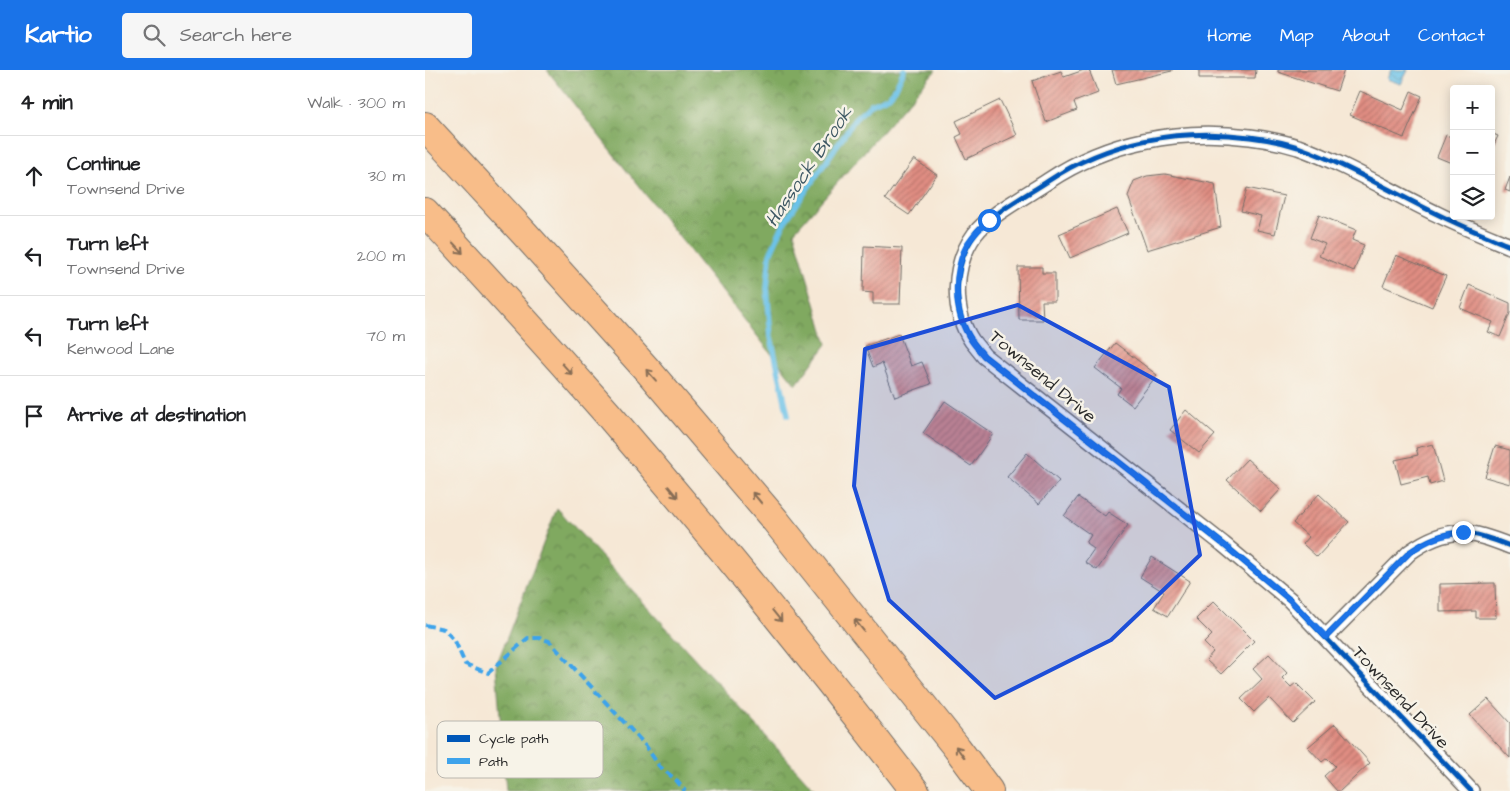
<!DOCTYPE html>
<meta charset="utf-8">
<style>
:root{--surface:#fff;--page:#f6f6f6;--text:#202124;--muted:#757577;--line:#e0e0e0;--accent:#1a73e8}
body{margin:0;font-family:"Architects Daughter",sans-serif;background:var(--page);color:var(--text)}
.controls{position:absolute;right:15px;top:15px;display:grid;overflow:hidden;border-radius:5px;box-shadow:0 2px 12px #0003}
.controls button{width:45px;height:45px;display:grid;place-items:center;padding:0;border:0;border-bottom:1px solid var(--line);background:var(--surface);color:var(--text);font:25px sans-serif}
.stop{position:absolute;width:15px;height:15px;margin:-11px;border:4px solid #1a73e8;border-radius:50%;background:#fff}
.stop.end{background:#1a73e8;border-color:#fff;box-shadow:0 1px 5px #0008}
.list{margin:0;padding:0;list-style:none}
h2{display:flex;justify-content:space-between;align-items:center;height:65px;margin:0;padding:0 20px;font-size:21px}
h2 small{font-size:16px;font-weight:400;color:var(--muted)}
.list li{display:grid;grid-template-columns:32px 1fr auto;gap:15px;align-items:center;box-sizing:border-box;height:80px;padding:0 20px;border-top:1px solid var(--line)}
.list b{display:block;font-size:19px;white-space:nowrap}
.list p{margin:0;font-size:16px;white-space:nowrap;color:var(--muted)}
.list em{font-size:16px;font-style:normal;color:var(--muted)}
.icon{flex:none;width:28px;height:28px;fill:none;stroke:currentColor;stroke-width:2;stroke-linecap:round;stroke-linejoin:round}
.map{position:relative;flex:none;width:1085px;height:721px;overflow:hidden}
header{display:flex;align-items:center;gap:30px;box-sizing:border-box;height:70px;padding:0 25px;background:var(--accent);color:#fff}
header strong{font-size:24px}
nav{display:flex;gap:28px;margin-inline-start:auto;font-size:18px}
.search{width:350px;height:45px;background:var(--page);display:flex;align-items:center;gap:12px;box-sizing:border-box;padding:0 18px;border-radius:5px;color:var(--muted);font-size:19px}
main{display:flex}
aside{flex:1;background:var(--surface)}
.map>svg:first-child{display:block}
.forest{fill:url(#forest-crowns);stroke:#566a46}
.water{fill:url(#water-waves);stroke:#4c768a}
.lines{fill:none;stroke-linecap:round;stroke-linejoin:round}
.stream{stroke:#6cc2e9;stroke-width:5.5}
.building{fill:url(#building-hatch)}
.street-casing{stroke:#726d67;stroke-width:18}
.highway-casing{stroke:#726d67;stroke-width:30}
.street{stroke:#fff;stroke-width:15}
.highway{stroke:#f8bd89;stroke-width:28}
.quiet{stroke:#3ea3eb;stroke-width:4;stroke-dasharray:8 4;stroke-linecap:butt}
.cycleway-casing{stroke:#f7f3e8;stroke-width:8}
.cycleway{stroke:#0057b8;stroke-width:5}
.oneway{stroke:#876d55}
.route{stroke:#1a73e8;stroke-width:6}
.marked{fill:#1d4ed8;fill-opacity:0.2;stroke:#1d4ed8;stroke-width:4;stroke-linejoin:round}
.labels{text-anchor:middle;stroke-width:5;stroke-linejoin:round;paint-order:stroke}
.street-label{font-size:18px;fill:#2b2b2b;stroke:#f7f3e8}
.water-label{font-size:19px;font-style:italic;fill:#3e5864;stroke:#f7f3e8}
.key{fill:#f7f3e8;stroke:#bab7af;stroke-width:1}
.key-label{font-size:14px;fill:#2b2b2b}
</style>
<header>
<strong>Kartio</strong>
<div class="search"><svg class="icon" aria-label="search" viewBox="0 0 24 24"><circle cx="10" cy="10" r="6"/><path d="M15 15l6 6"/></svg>Search here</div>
<nav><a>Home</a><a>Map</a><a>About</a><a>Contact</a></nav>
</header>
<main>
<aside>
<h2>4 min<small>Walk · 300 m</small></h2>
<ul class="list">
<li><svg class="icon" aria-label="ahead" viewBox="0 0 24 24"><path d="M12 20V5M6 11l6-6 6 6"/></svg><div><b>Continue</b><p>Townsend Drive</p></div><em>30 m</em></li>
<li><svg class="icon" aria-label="left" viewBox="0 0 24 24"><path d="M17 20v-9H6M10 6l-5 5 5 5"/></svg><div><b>Turn left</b><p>Townsend Drive</p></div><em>200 m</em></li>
<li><svg class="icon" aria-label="left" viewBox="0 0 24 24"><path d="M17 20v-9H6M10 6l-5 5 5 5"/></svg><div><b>Turn left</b><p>Kenwood Lane</p></div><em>70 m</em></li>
<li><svg class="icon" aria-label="arrive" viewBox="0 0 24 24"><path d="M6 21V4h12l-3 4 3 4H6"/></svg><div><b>Arrive at destination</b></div></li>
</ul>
</aside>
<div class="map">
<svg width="1085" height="721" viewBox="0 0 1085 721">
<defs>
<pattern id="forest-crowns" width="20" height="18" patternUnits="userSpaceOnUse" patternTransform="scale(1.25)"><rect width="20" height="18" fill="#80a960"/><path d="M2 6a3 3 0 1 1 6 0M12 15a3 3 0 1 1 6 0" fill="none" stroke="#698a4f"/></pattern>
<pattern id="water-waves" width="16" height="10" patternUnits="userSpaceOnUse" patternTransform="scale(1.25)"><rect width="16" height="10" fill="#6cc2e9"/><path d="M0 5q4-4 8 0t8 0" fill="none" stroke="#599ebd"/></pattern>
<pattern id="building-hatch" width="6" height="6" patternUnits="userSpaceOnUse" patternTransform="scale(1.25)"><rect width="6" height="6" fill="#e08d82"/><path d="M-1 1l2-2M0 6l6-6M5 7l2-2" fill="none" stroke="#b6736b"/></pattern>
</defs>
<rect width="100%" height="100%" fill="#f7f3e8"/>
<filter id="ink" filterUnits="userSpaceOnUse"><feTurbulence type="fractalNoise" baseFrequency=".02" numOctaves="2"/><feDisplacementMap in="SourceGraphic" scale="10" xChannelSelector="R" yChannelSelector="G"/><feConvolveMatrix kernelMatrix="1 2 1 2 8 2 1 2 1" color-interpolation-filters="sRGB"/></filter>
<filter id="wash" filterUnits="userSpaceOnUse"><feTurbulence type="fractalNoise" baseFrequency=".0096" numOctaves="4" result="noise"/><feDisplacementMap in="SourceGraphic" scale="20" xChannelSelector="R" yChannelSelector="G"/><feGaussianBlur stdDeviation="1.12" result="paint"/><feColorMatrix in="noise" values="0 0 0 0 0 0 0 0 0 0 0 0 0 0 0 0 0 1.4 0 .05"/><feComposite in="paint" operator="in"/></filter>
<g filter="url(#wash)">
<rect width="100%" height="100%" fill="#f6e8d6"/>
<!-- forest -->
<g class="forest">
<polygon points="122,0 511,0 369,162 402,274 371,315"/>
<polygon points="132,438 391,721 81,721 71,596"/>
</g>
<!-- water -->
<polygon class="water" points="966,0 983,0 976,14 962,9"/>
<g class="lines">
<!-- stream -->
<polyline class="stream" points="363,345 346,267 342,218 345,184 359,153 432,46 446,34 464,26 470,19 479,0"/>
</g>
<g id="blocks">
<!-- building -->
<g class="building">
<polygon points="659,0 664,0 673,23 649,32 652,40 621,52 607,11 636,1 639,7"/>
<polygon points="687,0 747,0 747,1 691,14"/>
<polygon points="774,0 831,0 830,8 774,8"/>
<polygon points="853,0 919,0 912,21 853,2"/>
<polygon points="935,21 978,40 986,21 997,26 979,68 925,45"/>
<polygon points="575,30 592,65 541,89 531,67 537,64 531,51"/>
<polygon points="1066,63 1073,66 1066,81"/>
<polygon points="1021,65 1029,68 1029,94 1012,87"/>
<polygon points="489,89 512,105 484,145 460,129"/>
<polygon points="740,104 790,114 796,157 722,180 703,126 709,111 722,106"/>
<polygon points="1085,107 1085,122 1080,120"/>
<polygon points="822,118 859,126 850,164 832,160 836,146 816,141"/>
<polygon points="692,139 703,163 645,188 634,164"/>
<polygon points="894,145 931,160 927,170 939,175 929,201 894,186 900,174 885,168"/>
<polygon points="439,176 477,178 475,234 448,234 448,223 438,222"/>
<polygon points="971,185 1021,206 1007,237 958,216"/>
<polygon points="593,197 617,197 617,203 630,203 630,231 617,231 618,250 594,250"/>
<polygon points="1044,215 1085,233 1085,243 1075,267 1063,262 1068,252 1035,238"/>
<polygon points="474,264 486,296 497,292 506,314 470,327 457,293 448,297 440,276"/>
<polygon points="690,273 732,305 708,336 692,324 696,318 670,298"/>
<polygon points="520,331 568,364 546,396 498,363"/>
<polygon points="761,340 790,365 774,383 745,360"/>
<polygon points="1008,374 1018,411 1005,415 1003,407 976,414 970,390 993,385 991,378"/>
<polygon points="1070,376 1085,380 1085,414 1060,407"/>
<polygon points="602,383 634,411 614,434 582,407"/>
<polygon points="822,389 856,419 836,441 802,410"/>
<polygon points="894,424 924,452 892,487 878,474 884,467 868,453"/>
<polygon points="653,427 680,446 683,442 703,455 672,500 660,492 669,479 661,473 666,465 639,446"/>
<polygon points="727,487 765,511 743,546 729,538 739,522 715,507"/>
<polygon points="1070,513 1071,548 1051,548 1051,541 1015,542 1015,514"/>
<polygon points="789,531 829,571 796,604 781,590 788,582 779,573 787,565 771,549"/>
<polygon points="844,584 862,603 857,608 866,617 871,613 890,632 868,653 844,628 829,642 816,629 837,609 828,599"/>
<polygon points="1063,629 1085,653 1085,688 1045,645"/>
<polygon points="910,654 945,693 915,721 912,721 899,706 910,696 902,688 897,692 883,677"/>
</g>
</g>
</g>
<g filter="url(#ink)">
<use href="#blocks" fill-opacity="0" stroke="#726d67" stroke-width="1"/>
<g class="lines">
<!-- street casing -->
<g class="street-casing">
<g id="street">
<path d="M901,567L985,482C1023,455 1044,460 1085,476"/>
<path d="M1046,721L865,530L798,474L559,286C555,281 551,276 547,271C526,240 528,194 550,164C564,145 602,125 623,111C683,71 754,58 825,67C841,69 857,72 873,77C921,94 966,122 1012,144C1036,156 1061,166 1085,176"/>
</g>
</g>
<!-- highway casing -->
<g class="highway-casing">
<g id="highway">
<polyline points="0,56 99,163 225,303 350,450 532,678 564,721"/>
<path d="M0,142C61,208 122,275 182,343C288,466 391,592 490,721"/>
</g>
</g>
<!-- street -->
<use href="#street" class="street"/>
<!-- highway -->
<use href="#highway" class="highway"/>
<!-- quiet -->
<polyline class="quiet" points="0,555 19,559 30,571 40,594 63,603 103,568 114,568 124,571 221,676 234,696 251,710 260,721"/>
<!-- cycleway casing -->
<g class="cycleway-casing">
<g id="cycleway">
<path d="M901,567L985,482C1023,455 1044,460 1085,476"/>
<path d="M1046,721L865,530L798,474L559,286C555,281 551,276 547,271C526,240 528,194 550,164C564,145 602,125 623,111C683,71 754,58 825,67C841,69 857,72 873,77C921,94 966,122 1012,144C1036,156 1061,166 1085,176"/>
</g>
</g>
<!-- cycleway -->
<use href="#cycleway" class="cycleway"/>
</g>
<!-- one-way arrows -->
<defs><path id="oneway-shaft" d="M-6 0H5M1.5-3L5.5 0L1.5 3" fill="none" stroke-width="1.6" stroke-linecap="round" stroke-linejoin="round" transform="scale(1.25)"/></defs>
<g class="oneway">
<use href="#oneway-shaft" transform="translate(33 178) rotate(47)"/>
<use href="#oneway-shaft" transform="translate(142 299) rotate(48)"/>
<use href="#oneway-shaft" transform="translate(226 305) rotate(-131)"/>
<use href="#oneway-shaft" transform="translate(248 422) rotate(50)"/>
<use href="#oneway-shaft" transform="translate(332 428) rotate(-130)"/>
<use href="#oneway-shaft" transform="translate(352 546) rotate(51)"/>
<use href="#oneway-shaft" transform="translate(434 555) rotate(-129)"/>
<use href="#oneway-shaft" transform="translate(535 682) rotate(-127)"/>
</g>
</g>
<g class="lines" filter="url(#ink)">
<!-- route -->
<path class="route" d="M564,150C557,156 549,164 543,173C527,202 528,243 547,271C550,276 555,281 559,286L798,474L865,530L901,567L985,482C1004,469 1015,465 1038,462"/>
</g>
<!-- marked area -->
<path class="marked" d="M593,235L744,317L775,485L686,570L570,628L464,530L429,416L440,279Z"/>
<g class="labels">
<!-- street labels -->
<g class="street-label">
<text transform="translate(618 306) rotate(40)" y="6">Townsend Drive</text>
<text transform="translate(976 627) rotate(47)" y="6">Townsend Drive</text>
</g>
<!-- water labels -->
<g class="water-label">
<text transform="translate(383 96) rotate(-56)" y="7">Hassock Brook</text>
</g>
</g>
<!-- legend -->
<rect x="12" y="651" width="166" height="57" rx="8" class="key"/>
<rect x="22" y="665" width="23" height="7" fill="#0057b8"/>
<rect x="22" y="688" width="23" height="6" fill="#3ea3eb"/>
<g class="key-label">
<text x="54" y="673">Cycle path</text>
<text x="54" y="696">Path</text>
</g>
</svg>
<div class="controls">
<button>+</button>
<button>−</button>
<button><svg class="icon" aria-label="layers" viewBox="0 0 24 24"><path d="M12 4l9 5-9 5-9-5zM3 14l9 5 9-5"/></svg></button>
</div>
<div class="stop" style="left:564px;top:150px"></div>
<div class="stop end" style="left:1038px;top:462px"></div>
</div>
</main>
